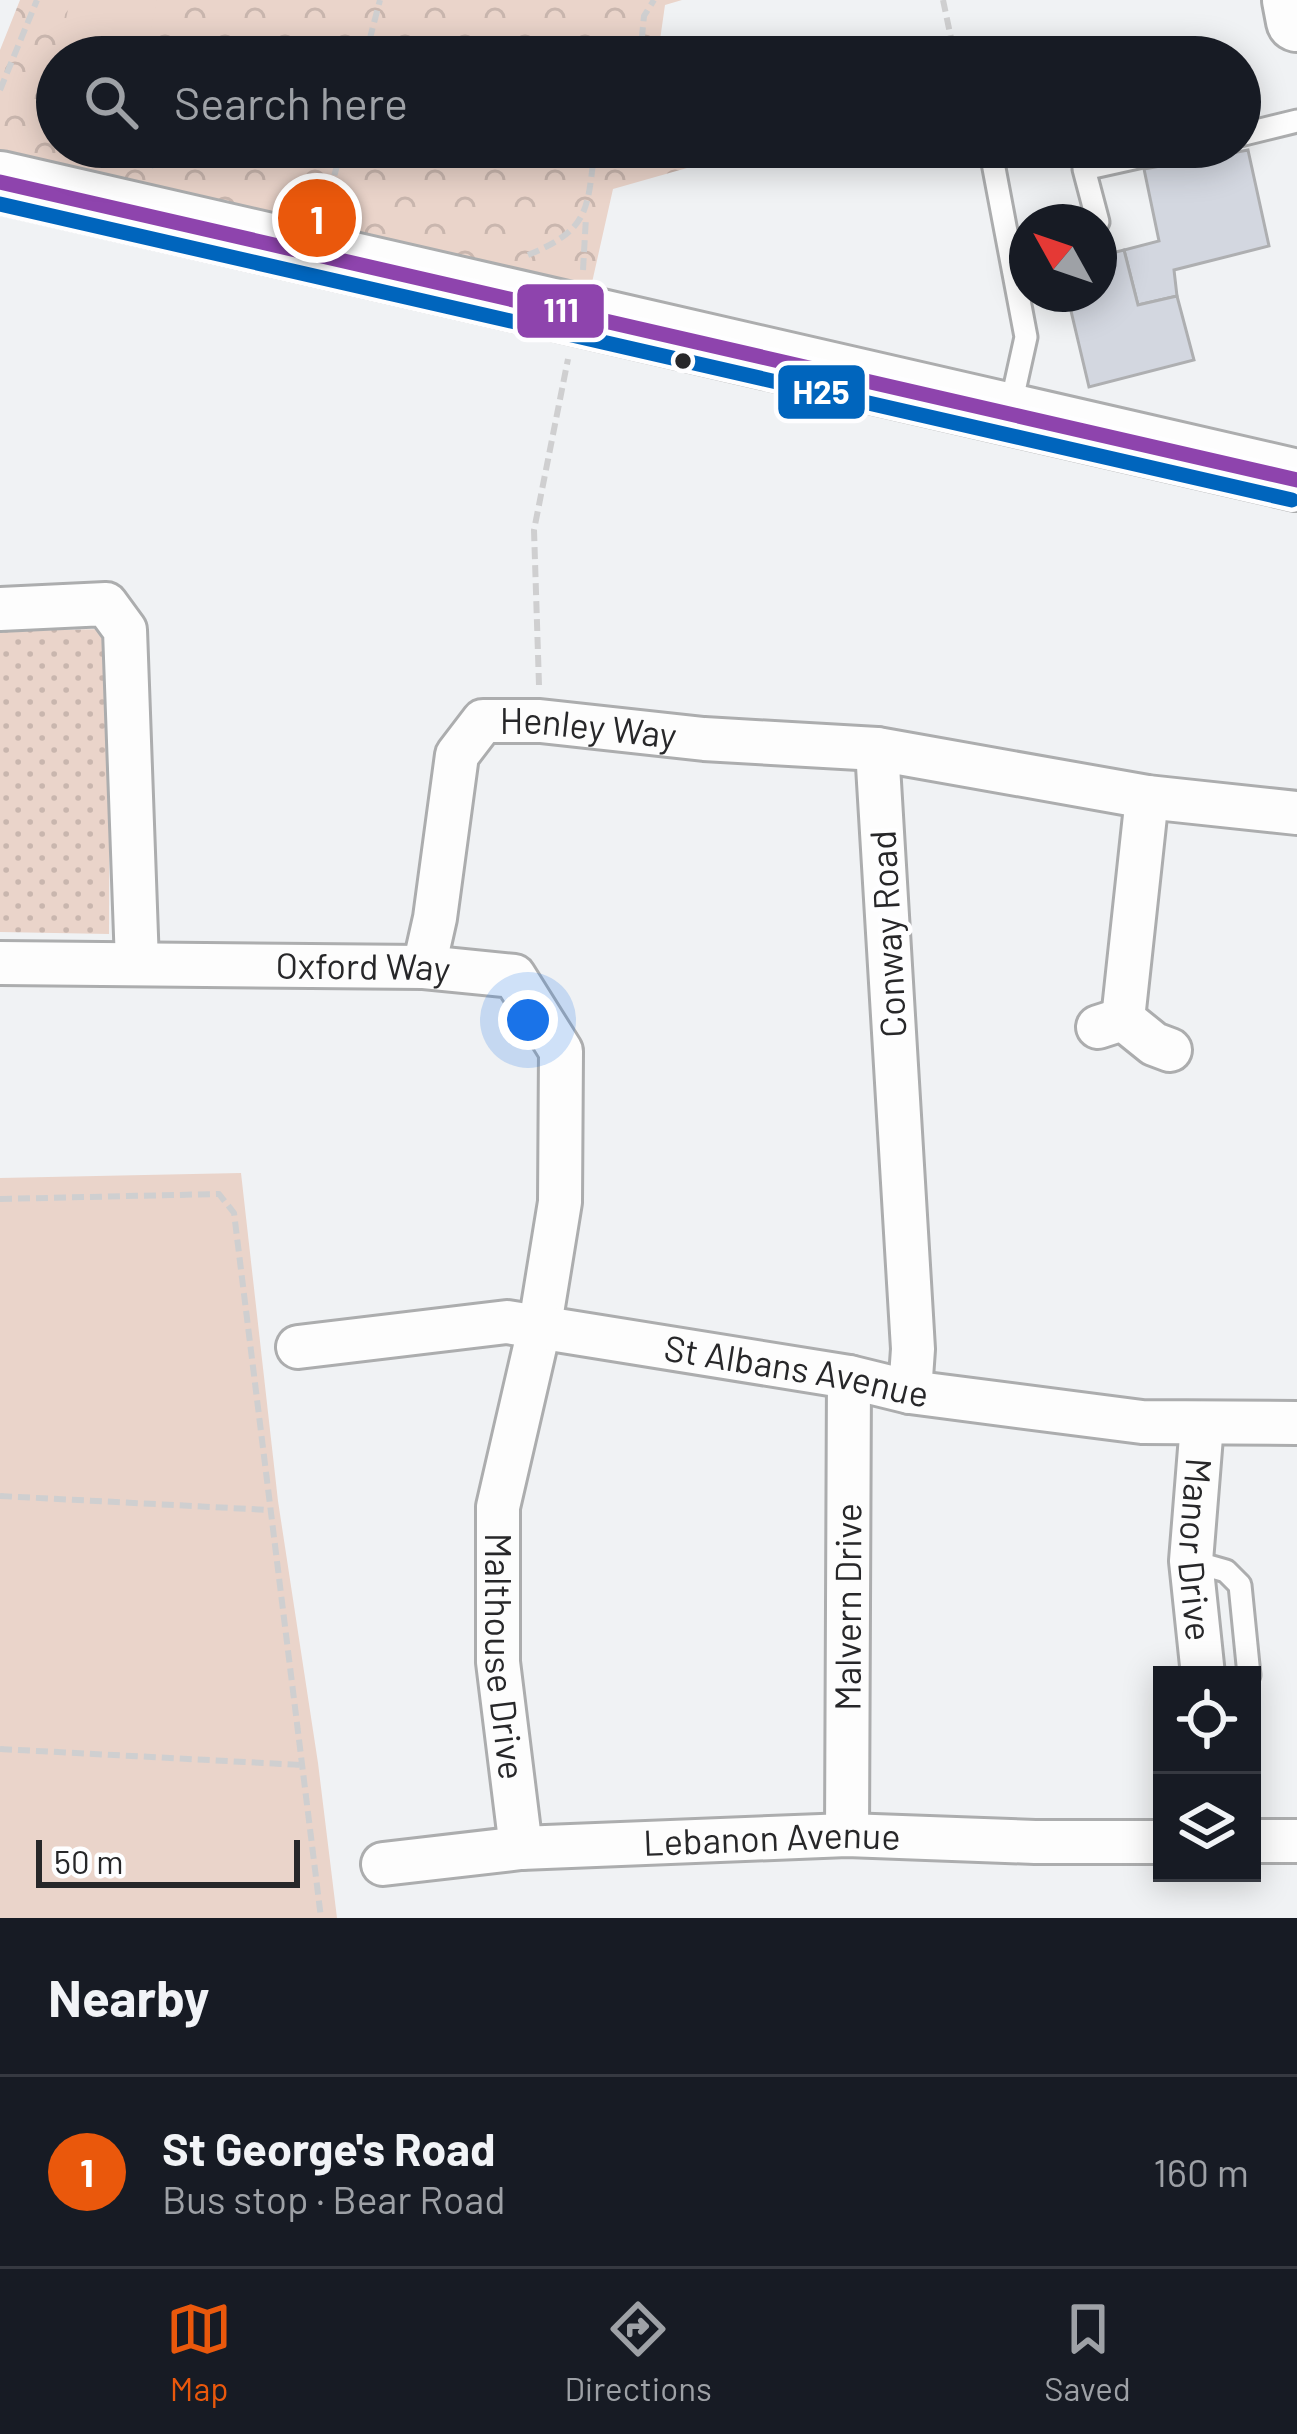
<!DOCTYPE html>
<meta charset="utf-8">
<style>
:root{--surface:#171b24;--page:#20242c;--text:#f1f3f6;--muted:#9ea1a6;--line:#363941;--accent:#ea580c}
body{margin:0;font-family:Barlow,sans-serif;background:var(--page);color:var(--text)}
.controls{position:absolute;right:36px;bottom:36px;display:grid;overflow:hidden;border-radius:0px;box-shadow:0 6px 30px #0003}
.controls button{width:108px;height:108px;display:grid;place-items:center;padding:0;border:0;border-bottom:3px solid var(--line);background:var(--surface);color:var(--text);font:60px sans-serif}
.compass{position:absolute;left:1009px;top:204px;width:108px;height:108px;border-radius:50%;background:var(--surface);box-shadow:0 6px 30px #0003;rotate:310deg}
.scale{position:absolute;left:36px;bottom:30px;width:264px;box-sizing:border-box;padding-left:12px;border:6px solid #272729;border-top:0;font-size:33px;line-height:42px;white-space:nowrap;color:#272729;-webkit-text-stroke:9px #fefeff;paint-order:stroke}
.you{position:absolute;left:528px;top:1020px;width:42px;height:42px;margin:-30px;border:9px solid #fff;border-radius:50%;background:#1a73e8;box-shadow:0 0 0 18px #1a73e833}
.badge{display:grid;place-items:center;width:78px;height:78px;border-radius:50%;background:var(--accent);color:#fff;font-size:39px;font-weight:700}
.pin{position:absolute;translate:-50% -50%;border:6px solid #fff;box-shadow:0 3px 12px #0006}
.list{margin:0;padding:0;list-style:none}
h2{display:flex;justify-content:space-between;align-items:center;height:156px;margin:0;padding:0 48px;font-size:51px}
h2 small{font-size:39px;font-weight:400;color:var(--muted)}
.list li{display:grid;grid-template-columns:78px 1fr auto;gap:36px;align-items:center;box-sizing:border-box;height:192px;padding:0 48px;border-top:3px solid var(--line)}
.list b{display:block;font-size:45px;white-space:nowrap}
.list p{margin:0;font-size:39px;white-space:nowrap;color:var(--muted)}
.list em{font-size:39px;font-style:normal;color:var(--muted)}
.icon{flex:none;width:66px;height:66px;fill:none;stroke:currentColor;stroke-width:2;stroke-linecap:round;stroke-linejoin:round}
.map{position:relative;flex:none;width:1297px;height:1918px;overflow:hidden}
.search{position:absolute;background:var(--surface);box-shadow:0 6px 30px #0003;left:36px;right:36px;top:36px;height:132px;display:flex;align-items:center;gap:30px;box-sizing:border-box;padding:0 42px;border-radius:66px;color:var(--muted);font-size:45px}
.sheet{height:348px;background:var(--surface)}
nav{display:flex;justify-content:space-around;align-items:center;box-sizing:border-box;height:168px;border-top:3px solid var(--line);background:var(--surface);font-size:33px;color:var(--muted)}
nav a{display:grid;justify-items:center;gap:6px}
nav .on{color:var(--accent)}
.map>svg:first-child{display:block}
.grass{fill:url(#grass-dots)}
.park{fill:url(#park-crowns)}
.garden{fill:#ead4ca}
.building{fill:#d3d7e0;stroke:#aeafb1;stroke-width:3}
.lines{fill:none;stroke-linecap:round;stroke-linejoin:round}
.lane-casing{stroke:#acadae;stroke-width:27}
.street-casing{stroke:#acadae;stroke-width:48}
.secondary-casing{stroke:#acadae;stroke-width:66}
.path{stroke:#cfcfd0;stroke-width:6;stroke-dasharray:12 6;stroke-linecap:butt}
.lane{stroke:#fdfdfd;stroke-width:21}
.street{stroke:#fdfdfd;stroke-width:42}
.secondary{stroke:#fdfdfd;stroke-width:60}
.bus-1-casing{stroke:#fefeff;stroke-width:24}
.bus-2-casing{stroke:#fefeff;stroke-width:24}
.bus-1{stroke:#8e44ad;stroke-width:15}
.bus-2{stroke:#0065bd;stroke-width:15}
.bus-dot{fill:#272729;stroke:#fefeff;stroke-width:4.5}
.labels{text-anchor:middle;stroke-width:9;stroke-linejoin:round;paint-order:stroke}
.street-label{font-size:36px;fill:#272729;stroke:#fefeff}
.line-badge{stroke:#fefeff;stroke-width:4.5}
.badge-label{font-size:33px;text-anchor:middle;font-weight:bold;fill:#fff}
</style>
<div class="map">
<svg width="1297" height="1918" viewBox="0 0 1297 1918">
<defs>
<pattern id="grass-dots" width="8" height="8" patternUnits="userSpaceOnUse" patternTransform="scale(3)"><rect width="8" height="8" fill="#ead4ca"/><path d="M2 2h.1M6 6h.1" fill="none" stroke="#c9b6ae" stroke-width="1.8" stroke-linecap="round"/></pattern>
<pattern id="park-crowns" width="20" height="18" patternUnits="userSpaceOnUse" patternTransform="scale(3)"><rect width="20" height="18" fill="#ead4ca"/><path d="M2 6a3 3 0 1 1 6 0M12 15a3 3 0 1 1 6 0" fill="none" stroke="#c9b6ae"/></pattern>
</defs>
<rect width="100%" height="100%" fill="#f0f2f4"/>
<!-- grass -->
<polygon class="grass" points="110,629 109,934 0,932 0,631"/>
<!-- park -->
<polygon class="park" points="20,0 682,0 665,5 660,40 665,57 57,57 57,147 688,147 694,166 613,189 591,287 0,151 0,50"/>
<!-- garden -->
<g class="garden">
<polygon points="70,0 157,0 145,57 58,57"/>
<polygon points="241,1173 278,1501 318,1763 337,1918 0,1918 0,1178"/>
</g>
<!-- building -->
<g class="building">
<polygon points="1248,150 1269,246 1174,270 1177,296 1138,305 1124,250 1159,241 1144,169"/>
<polygon points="1124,250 1138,305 1177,296 1194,360 1089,387 1067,294 1099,294 1099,256"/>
</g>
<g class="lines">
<!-- lane casing -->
<g class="lane-casing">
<g id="lane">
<polyline points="1240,135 1297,121"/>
<polyline points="990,147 1026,337 1010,409"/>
<polyline points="1098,222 1084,169 1183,147"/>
<polyline points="1191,1561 1226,1571 1240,1585 1249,1675"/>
</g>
</g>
<!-- street casing -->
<g class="street-casing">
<g id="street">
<polyline points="0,609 106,604 125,630 137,963"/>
<path id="s1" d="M0,963L424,967L514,976L561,1051L560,1202L540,1325L498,1507V1662L521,1848"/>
<path id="s2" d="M424,967L435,918L457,755L483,721H540L704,739L877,749"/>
<polyline points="1123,1019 1147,797"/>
<polyline points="1098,1027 1123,1019 1154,1044 1170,1050"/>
<path id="s3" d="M298,1347L507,1322L849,1377L910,1392L1142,1422L1297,1423"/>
<polyline points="910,1392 913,1349 877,749 1147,797 1297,813"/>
<path id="s4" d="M1202,1424L1191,1561L1203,1675"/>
<path id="s5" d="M847,1835L849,1377"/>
<polyline points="1252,1841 1297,1841"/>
<path id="s6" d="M383,1864L521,1848L847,1835L1035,1842H1162"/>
</g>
</g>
<!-- secondary casing -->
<g class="secondary-casing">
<g id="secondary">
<polyline points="1293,0 1297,21"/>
<polyline points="0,182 1297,480"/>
</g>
</g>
<!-- path -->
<g class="path">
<polyline points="943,0 955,57"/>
<polyline points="365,57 380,0"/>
<polyline points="640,57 644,16 654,0"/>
<polyline points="0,90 37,0"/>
<polyline points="132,147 156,168"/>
<polyline points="325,210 342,147"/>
<path d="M528,255C591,229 587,209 595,147"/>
<polyline points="583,270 586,217"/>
<polyline points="539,685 534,530 568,359"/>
<polyline points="0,1199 219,1194 234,1213 321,1918"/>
<polyline points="0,1496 269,1510"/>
<polyline points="0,1749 302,1765"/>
</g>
<!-- lane -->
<use href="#lane" class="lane"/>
<!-- street -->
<use href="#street" class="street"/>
<!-- secondary -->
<use href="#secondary" class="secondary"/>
<!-- bus-1 casing -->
<g class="bus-1-casing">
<polyline id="bus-1" points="0,182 1297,480"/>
</g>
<!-- bus-2 casing -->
<g class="bus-2-casing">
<polyline id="bus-2" points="0,204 1292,500"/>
</g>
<!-- bus-1 -->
<use href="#bus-1" class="bus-1"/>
<!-- bus-2 -->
<use href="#bus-2" class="bus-2"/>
</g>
<!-- markers -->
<circle class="bus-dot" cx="683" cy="361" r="10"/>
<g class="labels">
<!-- street labels -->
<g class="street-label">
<text dy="13" stroke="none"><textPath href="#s2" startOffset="363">Henley Way</textPath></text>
<text transform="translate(888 934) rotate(-93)" y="13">Conway Road</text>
<text dy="13" stroke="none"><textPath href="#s1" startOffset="363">Oxford Way</textPath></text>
<text dy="13" stroke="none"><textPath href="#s3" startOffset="504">St Albans Avenue</textPath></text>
<text dy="13" stroke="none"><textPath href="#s4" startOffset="126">Manor Drive</textPath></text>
<text dy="13" stroke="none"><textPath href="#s5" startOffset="228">Malvern Drive</textPath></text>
<text dy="13" stroke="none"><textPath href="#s1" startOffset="1215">Malthouse Drive</textPath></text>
<text dy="13" stroke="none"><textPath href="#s6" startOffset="390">Lebanon Avenue</textPath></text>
</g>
</g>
<g class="line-badge">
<rect x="515" y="282" width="91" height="58" rx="12" fill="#8e44ad"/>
<rect x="776" y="363" width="91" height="58" rx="12" fill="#0065bd"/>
</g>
<g class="badge-label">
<text x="561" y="322">111</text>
<text x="821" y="404">H25</text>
</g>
</svg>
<div class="controls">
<button><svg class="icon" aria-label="locate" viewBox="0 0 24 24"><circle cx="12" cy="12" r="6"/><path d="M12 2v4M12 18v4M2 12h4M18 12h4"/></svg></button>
<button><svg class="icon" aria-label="layers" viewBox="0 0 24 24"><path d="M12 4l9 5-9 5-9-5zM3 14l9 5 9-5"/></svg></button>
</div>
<svg class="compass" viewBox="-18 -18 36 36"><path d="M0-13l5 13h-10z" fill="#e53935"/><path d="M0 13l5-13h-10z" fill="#9ea1a6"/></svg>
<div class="scale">50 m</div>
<div class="you"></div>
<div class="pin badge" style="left:317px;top:218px">1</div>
<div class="search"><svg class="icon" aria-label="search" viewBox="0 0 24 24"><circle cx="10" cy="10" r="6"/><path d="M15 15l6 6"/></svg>Search here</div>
</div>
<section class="sheet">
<h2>Nearby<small></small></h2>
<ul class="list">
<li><span class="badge">1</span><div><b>St George's Road</b><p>Bus stop · Bear Road</p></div><em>160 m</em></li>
</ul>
</section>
<nav>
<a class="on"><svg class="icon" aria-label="map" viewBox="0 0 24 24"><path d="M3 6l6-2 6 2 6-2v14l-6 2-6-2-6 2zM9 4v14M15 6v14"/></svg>Map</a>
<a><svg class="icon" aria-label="directions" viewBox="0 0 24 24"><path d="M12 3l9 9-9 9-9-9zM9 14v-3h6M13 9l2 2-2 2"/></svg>Directions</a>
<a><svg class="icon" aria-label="saved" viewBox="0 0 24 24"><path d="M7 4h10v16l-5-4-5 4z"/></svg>Saved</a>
</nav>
